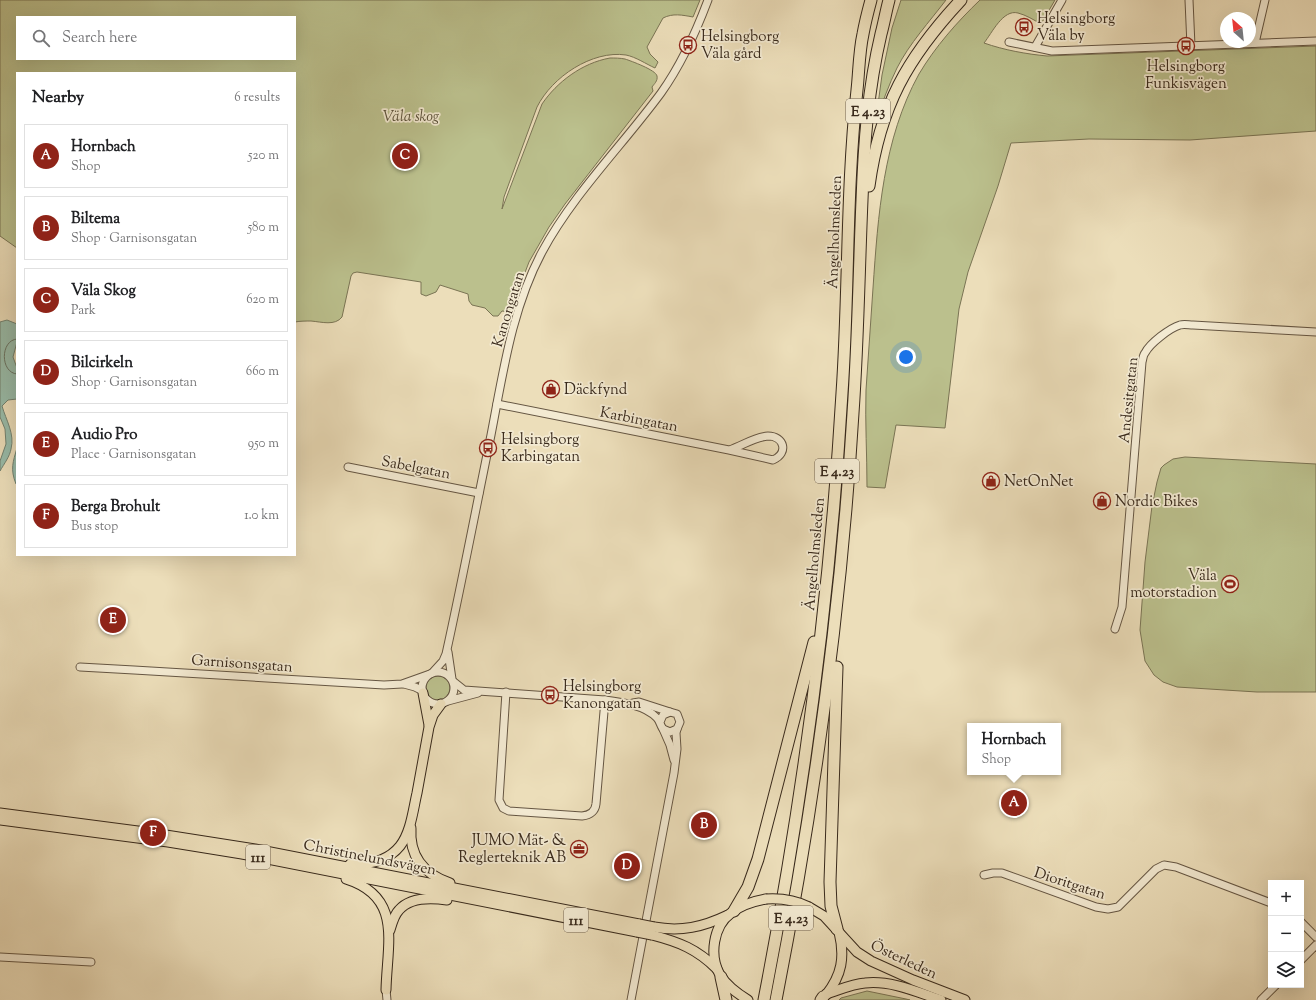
<!DOCTYPE html>
<meta charset="utf-8">
<style>
:root{--surface:#fff;--page:#f2f2f2;--text:#202124;--muted:#757577;--line:#e0e0e0;--accent:#8f2418}
body{margin:0;font-family:"Sorts Mill Goudy",serif;background:var(--page);color:var(--text)}
.controls{position:absolute;right:12px;bottom:12px;display:grid;overflow:hidden;border-radius:0px;box-shadow:0 4px 16px #0002}
.controls button{width:36px;height:36px;display:grid;place-items:center;padding:0;border:0;border-bottom:1px solid var(--line);background:var(--surface);color:var(--text);font:20px sans-serif}
.compass{position:absolute;left:1220px;top:12px;width:36px;height:36px;border-radius:50%;background:var(--surface);box-shadow:0 4px 16px #0002;rotate:333deg}
.you{position:absolute;left:906px;top:357px;width:14px;height:14px;margin:-10px;border:3px solid #fff;border-radius:50%;background:#1a73e8;box-shadow:0 0 0 6px #1a73e833}
.badge{display:grid;place-items:center;width:26px;height:26px;border-radius:50%;background:var(--accent);color:#fff;font-size:13px;font-weight:700}
.pin{position:absolute;translate:-50% -50%;border:2px solid #fff;box-shadow:0 1px 4px #0006}
.popup{position:absolute;left:967px;top:723px;width:94px;height:52px;box-sizing:border-box;display:grid;place-content:center;border-radius:0px;background:var(--surface);filter:drop-shadow(0 1px 3px #0005);font-size:13px;white-space:nowrap;color:var(--muted)}
.popup b{font-size:15px;color:var(--text)}
.popup::after{content:'';position:absolute;left:50%;top:100%;margin-left:-8px;border:8px solid transparent;border-top-color:var(--surface)}
.list{margin:0;padding:0;list-style:none}
h2{display:flex;justify-content:space-between;align-items:center;height:52px;margin:0;padding:0 16px;font-size:17px}
h2 small{font-size:13px;font-weight:400;color:var(--muted)}
.list li{display:grid;grid-template-columns:26px 1fr auto;gap:12px;align-items:center;box-sizing:border-box;height:64px;margin:0 8px 8px;padding:0 8px;border:1px solid var(--line);border-radius:0px}
.list b{display:block;font-size:15px;white-space:nowrap}
.list p{margin:0;font-size:13px;white-space:nowrap;color:var(--muted)}
.list em{font-size:13px;font-style:normal;color:var(--muted)}
.icon{flex:none;width:22px;height:22px;fill:none;stroke:currentColor;stroke-width:2;stroke-linecap:round;stroke-linejoin:round}
.map{position:relative;flex:none;width:1316px;height:1000px;overflow:hidden}
.search{position:absolute;background:var(--surface);box-shadow:0 4px 16px #0002;left:16px;top:16px;width:280px;height:44px;display:flex;align-items:center;gap:10px;box-sizing:border-box;padding:0 14px;border-radius:0px;color:var(--muted);font-size:15px}
.panel{position:absolute;background:var(--surface);box-shadow:0 4px 16px #0002;left:16px;top:72px;width:280px;height:484px;border-radius:0px}
.map>svg:first-child{display:block}
.green{fill:#bbc08d;stroke:#7a7454;fill-rule:evenodd}
.water{fill:#99bdab;stroke:#728271}
.lines{fill:none;stroke-linecap:round;stroke-linejoin:round}
.shore{stroke:#687363;stroke-width:1}
.minor-casing{stroke:#655643;stroke-width:9}
.major-casing{stroke:#38291b;stroke-width:11}
.highway-casing{stroke:#38291b;stroke-width:13}
.minor{stroke:#f3ead2;stroke-width:7}
.major{stroke:#ecdeba;stroke-width:9}
.highway{stroke:#ecdeba;stroke-width:11}
.major-bridge-casing{stroke:#38291b;stroke-width:11;stroke-linecap:butt}
.major-bridge{stroke:#ecdeba;stroke-width:9}
.labels{text-anchor:middle;stroke-width:3.5;stroke-linejoin:round;paint-order:stroke}
.shield{fill:#f3ead2;stroke:#706352;stroke-width:1}
.shield-label{font-size:14px;font-weight:bold;fill:#38291b}
.poi-label{font-size:15px;fill:#38291b;stroke:#f3ead2;text-anchor:start}
.park-label{font-size:15px;font-style:italic;fill:#594f38;stroke:#f3ead2}
.street-label{font-size:15px;fill:#38291b;stroke:#f3ead2}
</style>
<div class="map">
<svg width="1316" height="1000" viewBox="0 0 1316 1000">
<rect width="100%" height="100%" fill="#ecdeba"/>
<filter id="stains"><feTurbulence type="fractalNoise" baseFrequency=".005" numOctaves="4"/><feColorMatrix values="0 0 0 0 .2 0 0 0 0 .09 0 0 0 0 .02 0 0 0 .5 -.17"/></filter>
<radialGradient id="worn" r=".72"><stop offset=".6" stop-color="#630" stop-opacity="0"/><stop offset="1" stop-color="#630" stop-opacity=".3"/></radialGradient>
<!-- green -->
<g class="green">
<path d="M0,0H700L693,17C682,15 673,13 663,18L647,47L650,54L658,62L655,68C646,64 636,57 626,55C592,50 552,77 537,107L504,197L502,209L542,104C557,82 582,63 610,58C615,58 620,58 625,59C631,61 656,70 657,76C658,81 654,84 652,87L653,91L565,204L549,227L529,262L510,312L502,311L498,316H493L485,308L472,305L469,301L468,294L440,285L436,292L426,296L421,294V282L357,272L353,273L351,276L342,317C335,326 322,322 311,321C306,321 300,321 295,322V73H17V248L0,236ZM17,17H295V59H17Z"/>
<path d="M901,0H946C930,21 909,44 897,68C889,84 883,102 876,119L882,75L892,28Z"/>
<path d="M980,0H1055L1041,24C1034,20 1026,15 1018,13C1003,9 992,33 984,43C1004,50 1026,54 1047,56L1316,46V131L1190,140L1089,139L1011,143L998,186L968,272L959,309L945,428L896,425L885,488L867,487C867,455 865,422 866,390C868,356 871,322 873,288C878,216 883,139 919,74C935,47 957,22 980,0Z"/>
<polygon points="1185,457 1316,464 1316,692 1257,692 1177,687 1163,682 1154,675 1145,661 1140,630 1145,562 1152,506 1157,482 1161,468 1164,465 1173,459"/>
<circle cx="438" cy="688" r="12"/>
<polygon points="867,991 906,999 910,1000 839,1000 841,998"/>
</g>
<!-- water -->
<g class="water">
<path d="M7,320L17,324V342L13,357L17,368V399L8,400L2,406C6,420 15,434 11,449C10,456 4,464 0,471V461L6,444L5,429L0,417V322Z"/>
<path d="M17,448V485L16,484C10,469 13,462 17,448Z"/>
</g>
<g class="lines">
<!-- shore -->
<path class="shore" d="M17,339C0,340 0,373 17,374"/>
<!-- minor casing -->
<g class="minor-casing">
<g id="minor">
<polyline points="1189,0 1191,46"/>
<polyline points="1009,42 1052,51 1316,41"/>
<polyline points="1255,43 1265,0"/>
<polyline points="1035,47 1062,0"/>
<path d="M497,404L729,450C742,446 754,437 768,436C784,436 789,453 773,460L729,450"/>
<polyline points="348,467 479,493"/>
<path d="M1115,629L1122,607L1142,362C1143,359 1143,355 1145,353C1150,343 1170,328 1180,325C1184,324 1189,325 1193,325L1316,332"/>
<polyline points="448,652 452,679"/>
<polyline points="80,667 134,670 384,685 402,684 430,674"/>
<circle cx="438" cy="688" r="16"/>
<path d="M432,673L443,661L446,654C462,582 476,508 491,435C503,373 512,308 542,252C574,193 622,146 661,93C681,65 696,32 708,0"/>
<path d="M454,682L464,690L605,700C621,702 645,705 657,718C660,721 660,725 663,729L670,732L677,729L680,722L677,714L670,712L663,715L660,722"/>
<polyline points="404,684 415,687 423,691"/>
<path d="M506,692L499,800L503,808L509,811L582,816C590,815 595,812 596,804L605,700"/>
<polyline points="448,701 478,693"/>
<polyline points="633,703 639,702 670,712"/>
<polyline points="663,729 670,745 674,760"/>
<polyline points="984,875 993,873 1002,873 1096,907 1108,909 1118,907 1156,869 1164,865 1176,867 1271,903"/>
<polyline points="1301,922 1316,937"/>
<polyline points="0,957 91,962"/>
<polyline points="1301,960 1316,945"/>
<polyline points="386,990 387,1000"/>
<polyline points="631,1000 674,773 677,749 676,733 677,729"/>
<polyline points="1261,1000 1276,985"/>
</g>
</g>
<!-- major casing -->
<g class="major-casing">
<g id="major">
<polyline points="423,693 429,725"/>
<polyline points="0,813 153,833 255,849 639,924"/>
<polyline points="0,820 168,842 242,854 637,932"/>
<path d="M411,828C409,857 424,874 450,883"/>
<path d="M350,864C368,865 388,861 400,846C411,832 413,810 417,793C421,771 425,749 429,727L433,715L441,704"/>
<path d="M346,879C403,897 387,943 386,990"/>
<polyline points="809,907 824,916 857,952 871,961 913,980 965,1000"/>
<path d="M654,927C681,932 703,927 728,915"/>
<path d="M390,930C392,923 394,915 399,910C410,897 433,898 447,900"/>
<path d="M652,935C679,942 697,949 717,969"/>
<path d="M826,994C839,990 852,984 865,983C891,980 917,992 941,1000"/>
<path d="M826,995C842,975 845,957 839,932"/>
<path d="M748,1000C738,994 727,986 720,975C709,956 713,926 731,913C741,905 754,901 766,899"/>
</g>
</g>
<!-- highway casing -->
<g class="highway-casing">
<g id="highway">
<path d="M869,186C880,106 907,58 961,0"/>
<polyline points="734,911 748,887 758,859 814,642"/>
<polyline points="837,929 831,906 830,882 837,667"/>
<polyline points="721,977 726,1000"/>
<path d="M764,1000C803,799 830,597 842,393C849,292 846,190 857,90C859,72 859,52 863,34C865,23 868,11 871,0"/>
<path d="M776,1000C814,806 841,610 853,413C858,342 859,271 862,200C864,144 868,89 881,34C884,23 886,11 889,0"/>
<polyline points="821,1000 823,997"/>
</g>
</g>
<!-- minor -->
<use href="#minor" class="minor"/>
<!-- major -->
<use href="#major" class="major"/>
<!-- highway -->
<use href="#highway" class="highway"/>
<!-- major-bridge casing -->
<g class="major-bridge-casing">
<g id="major-bridge">
<path d="M766,899C781,898 795,900 809,907"/>
<polyline points="639,924 654,927"/>
<polyline points="637,932 652,935"/>
</g>
</g>
<!-- major-bridge -->
<use href="#major-bridge" class="major-bridge"/>
</g>
<!-- icons -->
<defs>
<g id="bus-ring" transform="scale(0.9)"><circle r="9.5" fill="#f3ead2" stroke="#8f2418" stroke-width="1.5"/><path d="M-5-6H5V4H4V6H2V4H-2V6H-4V4H-5ZM-3.5-4V0h7V-4ZM-3.5 1.2v1.5H-2V1.2ZM2 1.2v1.5H3.5V1.2Z" fill="#8f2418"/></g>
<g id="shop-ring" transform="scale(0.9)"><circle r="9.5" fill="#f3ead2" stroke="#8f2418" stroke-width="1.5"/><path d="M-5-2.5h2.3a2.7 3.5 0 0 1 5.4 0H5L5.5 6h-11ZM-1.5-2.5h3a1.5 2.3 0 0 0-3 0Z" fill="#8f2418"/></g>
<g id="stadium-ring" transform="scale(0.9)"><circle r="9.5" fill="#f3ead2" stroke="#8f2418" stroke-width="1.5"/><path d="M0-5a6.5 5 0 1 0 0 10a6.5 5 0 1 0 0-10ZM-3.5-1.8h7v3.6h-7Z" fill="#8f2418"/></g>
<g id="office-ring" transform="scale(0.9)"><circle r="9.5" fill="#f3ead2" stroke="#8f2418" stroke-width="1.5"/><path d="M-6-3h4V-5.5h4V-3h4V5H-6ZM-1-4.5V-3h2v-1.5ZM-6 0V1H6V0Z" fill="#8f2418"/></g>
</defs>
<g fill-rule="evenodd">
<use href="#bus-ring" x="1024" y="27"/>
<use href="#bus-ring" x="688" y="45"/>
<use href="#bus-ring" x="1186" y="46"/>
<use href="#shop-ring" x="551" y="389"/>
<use href="#bus-ring" x="488" y="448"/>
<use href="#shop-ring" x="991" y="481"/>
<use href="#shop-ring" x="1102" y="501"/>
<use href="#stadium-ring" x="1230" y="584"/>
<use href="#bus-ring" x="550" y="695"/>
<use href="#office-ring" x="579" y="849"/>
</g>
<g class="labels">
<!-- shield labels -->
<g class="shield">
<rect x="846" y="99" width="44" height="24" rx="3"/>
<rect x="815" y="459" width="44" height="24" rx="3"/>
<rect x="246" y="845" width="24" height="24" rx="3"/>
<rect x="769" y="906" width="44" height="24" rx="3"/>
<rect x="564" y="908" width="24" height="24" rx="3"/>
</g>
<g class="shield-label">
<text x="868" y="116">E 4.23</text>
<text x="837" y="476">E 4.23</text>
<text x="258" y="862">111</text>
<text x="791" y="923">E 4.23</text>
<text x="576" y="925">111</text>
</g>
<!-- poi labels -->
<g class="poi-label">
<text x="1037" y="23">Helsingborg<tspan x="1037" dy="17">Väla by</tspan></text>
<text x="701" y="41">Helsingborg<tspan x="701" dy="17">Väla gård</tspan></text>
<text x="1186" y="71" text-anchor="middle">Helsingborg<tspan x="1186" dy="17">Funkisvägen</tspan></text>
<text x="564" y="394">Däckfynd</text>
<text x="501" y="444">Helsingborg<tspan x="501" dy="17">Karbingatan</tspan></text>
<text x="1004" y="486">NetOnNet</text>
<text x="1115" y="506">Nordic Bikes</text>
<text x="1217" y="580" text-anchor="end">Väla<tspan x="1217" dy="17">motorstadion</tspan></text>
<text x="563" y="691">Helsingborg<tspan x="563" dy="17">Kanongatan</tspan></text>
<text x="566" y="845" text-anchor="end">JUMO Mät- &amp;<tspan x="566" dy="17">Reglerteknik AB</tspan></text>
</g>
<!-- park labels -->
<g class="park-label">
<text x="411" y="121">Väla skog</text>
</g>
<!-- street labels -->
<g class="street-label">
<text transform="translate(834 232) rotate(-88)" y="5">Ängelholmsleden</text>
<text transform="translate(508 309) rotate(-73)" y="5">Kanongatan</text>
<text transform="translate(1128 400) rotate(-84)" y="5">Andesitgatan</text>
<text transform="translate(639 419) rotate(11)" y="5">Karbingatan</text>
<text transform="translate(416 467) rotate(11)" y="5">Sabelgatan</text>
<text transform="translate(814 554) rotate(-85)" y="5">Ängelholmsleden</text>
<text transform="translate(242 663) rotate(4)" y="5">Garnisonsgatan</text>
<text transform="translate(370 857) rotate(11)" y="5">Christinelundsvägen</text>
<text transform="translate(1070 883) rotate(18)" y="5">Dioritgatan</text>
<text transform="translate(904 959) rotate(25)" y="5">Österleden</text>
</g>
</g>
<rect width="100%" height="100%" filter="url(#stains)"/>
<rect width="100%" height="100%" fill="url(#worn)"/>
</svg>
<div class="controls">
<button>+</button>
<button>−</button>
<button><svg class="icon" aria-label="layers" viewBox="0 0 24 24"><path d="M12 4l9 5-9 5-9-5zM3 14l9 5 9-5"/></svg></button>
</div>
<svg class="compass" viewBox="-18 -18 36 36"><path d="M0-13l5 13h-10z" fill="#e53935"/><path d="M0 13l5-13h-10z" fill="#757577"/></svg>
<div class="you"></div>
<div class="pin badge" style="left:1014px;top:803px">A</div>
<div class="popup"><b>Hornbach</b>Shop</div>
<div class="pin badge" style="left:704px;top:825px">B</div>
<div class="pin badge" style="left:405px;top:156px">C</div>
<div class="pin badge" style="left:627px;top:866px">D</div>
<div class="pin badge" style="left:113px;top:620px">E</div>
<div class="pin badge" style="left:153px;top:833px">F</div>
<div class="search"><svg class="icon" aria-label="search" viewBox="0 0 24 24"><circle cx="10" cy="10" r="6"/><path d="M15 15l6 6"/></svg>Search here</div>
<section class="panel">
<h2>Nearby<small>6 results</small></h2>
<ul class="list">
<li><span class="badge">A</span><div><b>Hornbach</b><p>Shop</p></div><em>520 m</em></li>
<li><span class="badge">B</span><div><b>Biltema</b><p>Shop · Garnisonsgatan</p></div><em>580 m</em></li>
<li><span class="badge">C</span><div><b>Väla Skog</b><p>Park</p></div><em>620 m</em></li>
<li><span class="badge">D</span><div><b>Bilcirkeln</b><p>Shop · Garnisonsgatan</p></div><em>660 m</em></li>
<li><span class="badge">E</span><div><b>Audio Pro</b><p>Place · Garnisonsgatan</p></div><em>950 m</em></li>
<li><span class="badge">F</span><div><b>Berga Brohult</b><p>Bus stop</p></div><em>1.0 km</em></li>
</ul>
</section>
</div>
